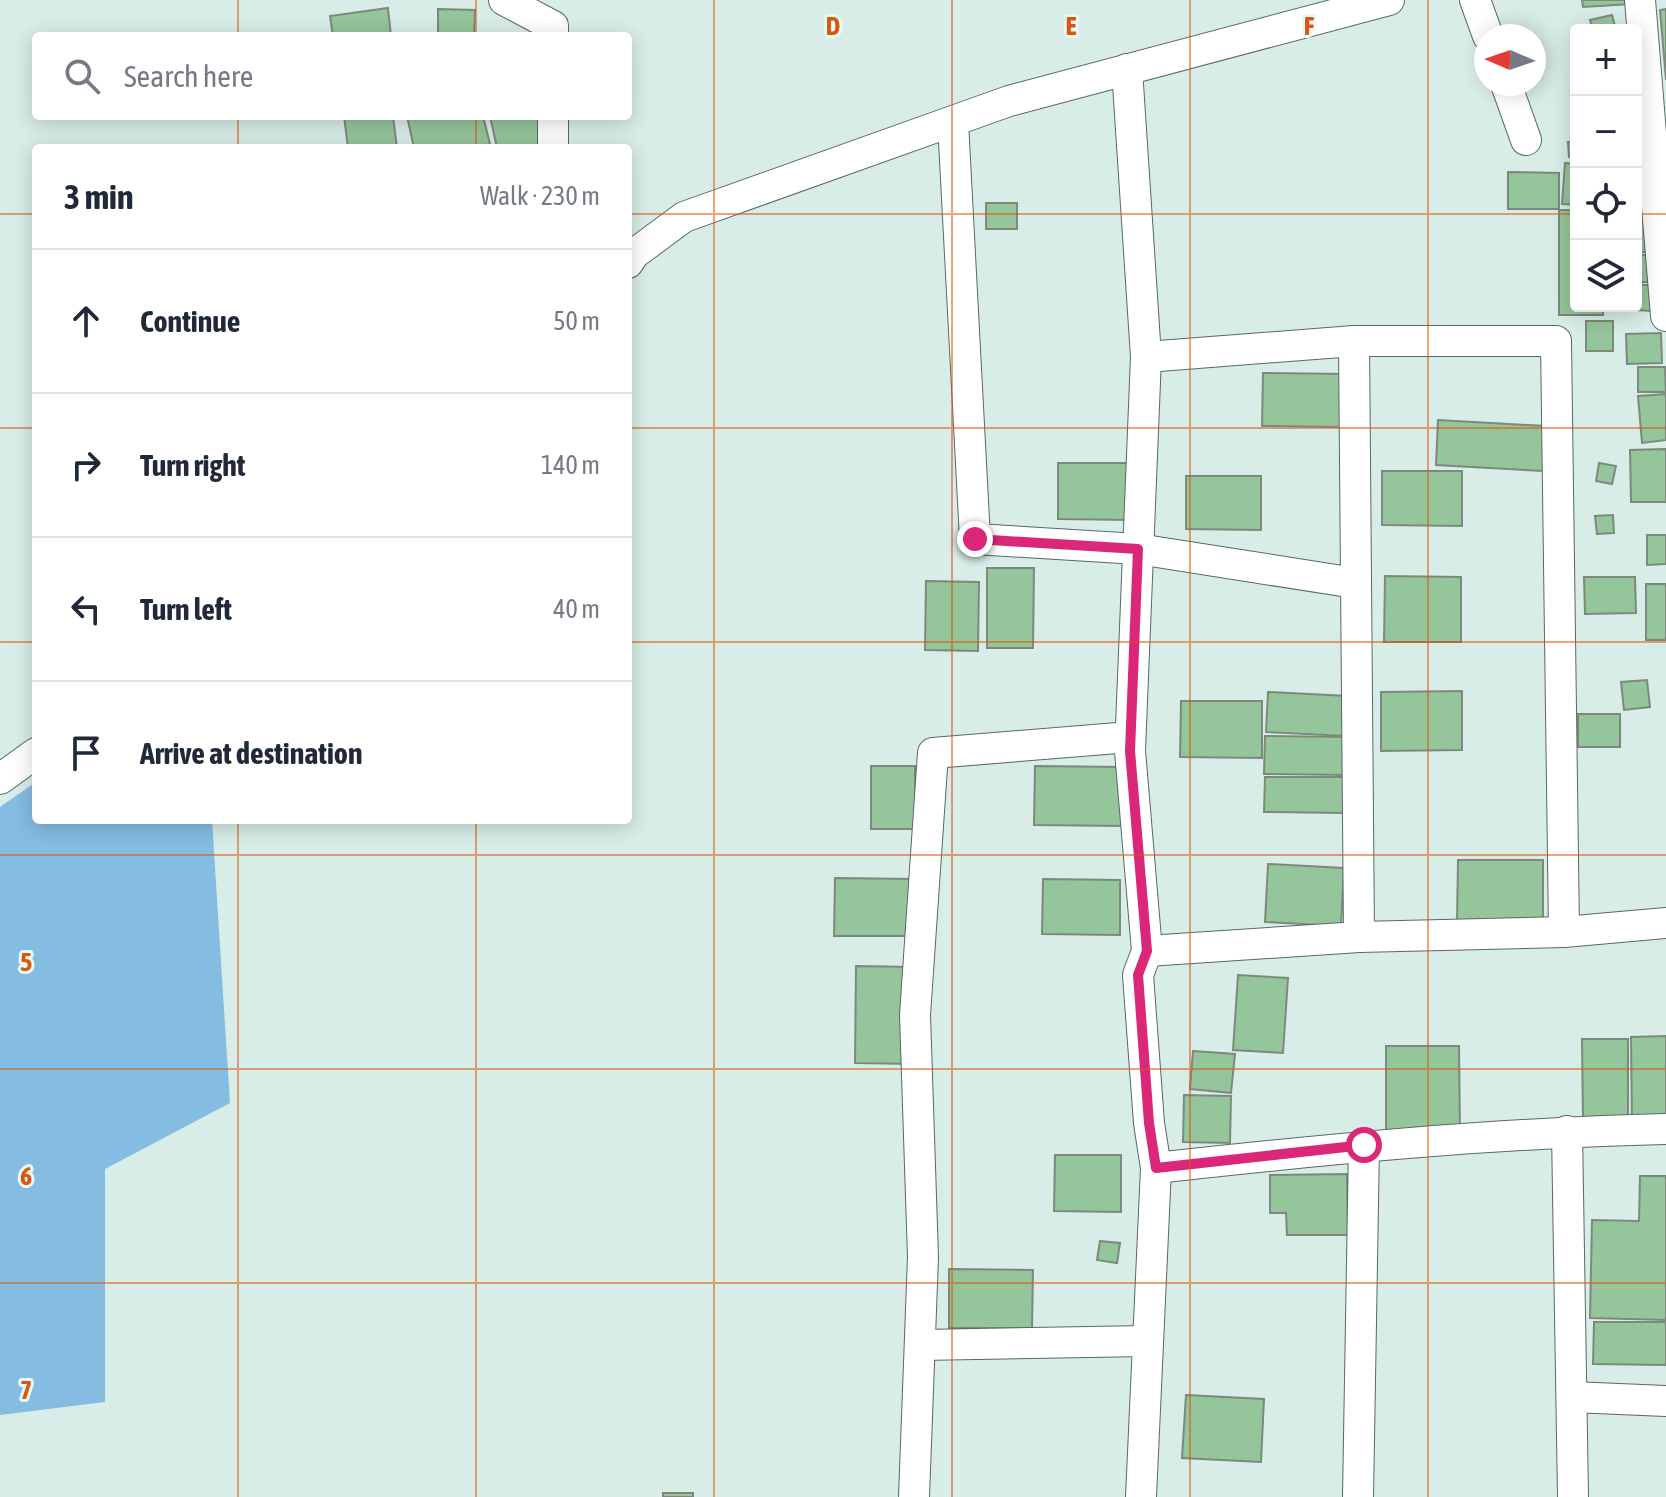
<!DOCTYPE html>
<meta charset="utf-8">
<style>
:root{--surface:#fff;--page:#f2f2f3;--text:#1f2937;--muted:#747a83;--line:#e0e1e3}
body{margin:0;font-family:"Asap Condensed",sans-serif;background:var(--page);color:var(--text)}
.controls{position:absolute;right:24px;top:24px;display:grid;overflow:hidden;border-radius:8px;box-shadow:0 4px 20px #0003}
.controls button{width:72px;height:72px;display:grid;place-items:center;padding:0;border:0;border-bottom:2px solid var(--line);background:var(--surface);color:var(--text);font:40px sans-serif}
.compass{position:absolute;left:1474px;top:24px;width:72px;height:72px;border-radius:50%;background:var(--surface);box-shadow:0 4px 20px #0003;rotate:272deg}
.stop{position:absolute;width:24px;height:24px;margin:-18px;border:6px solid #db2777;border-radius:50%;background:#fff}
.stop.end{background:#db2777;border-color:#fff;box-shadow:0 2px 8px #0008}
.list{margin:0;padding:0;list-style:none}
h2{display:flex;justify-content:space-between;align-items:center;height:104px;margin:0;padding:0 32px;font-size:34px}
h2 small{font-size:26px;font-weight:400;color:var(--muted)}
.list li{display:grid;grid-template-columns:52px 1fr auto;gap:24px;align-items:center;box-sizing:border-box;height:144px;padding:0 32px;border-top:2px solid var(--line)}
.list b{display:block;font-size:30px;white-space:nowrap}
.list em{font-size:26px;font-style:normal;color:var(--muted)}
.icon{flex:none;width:44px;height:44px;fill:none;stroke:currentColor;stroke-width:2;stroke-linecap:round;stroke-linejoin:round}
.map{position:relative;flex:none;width:1666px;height:1497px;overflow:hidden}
.search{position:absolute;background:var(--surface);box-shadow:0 4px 20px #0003;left:32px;top:32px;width:600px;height:88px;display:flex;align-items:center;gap:20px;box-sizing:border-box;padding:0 28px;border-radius:8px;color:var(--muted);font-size:30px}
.panel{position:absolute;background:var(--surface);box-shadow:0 4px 20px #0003;left:32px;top:144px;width:600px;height:680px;border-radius:8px}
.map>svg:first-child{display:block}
.water{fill:#85bce2}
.building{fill:#95c59a;stroke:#7d897d;stroke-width:2}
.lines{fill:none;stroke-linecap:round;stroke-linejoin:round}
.street-casing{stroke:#586965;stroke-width:32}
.street{stroke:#fff;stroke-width:30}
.route{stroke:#db2777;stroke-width:10}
.grid{fill:none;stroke:#de560d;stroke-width:2;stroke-opacity:0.55}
.grid-label{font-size:26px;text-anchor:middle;font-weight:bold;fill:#de560d;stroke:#e7faf5;stroke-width:6;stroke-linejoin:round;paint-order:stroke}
</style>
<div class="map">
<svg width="1666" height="1497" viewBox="0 0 1666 1497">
<rect width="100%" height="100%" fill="#d9ede8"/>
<!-- water -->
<polygon class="water" points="36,782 36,820 212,820 230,1103 105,1169 105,1402 0,1415 0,807"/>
<!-- building -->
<g class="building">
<polygon points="1582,0 1632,0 1632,4 1583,7"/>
<polygon points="388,8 391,36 333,36 330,16"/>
<polygon points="438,9 475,10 474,36 438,36"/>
<polygon points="1666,9 1666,80 1660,10"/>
<polygon points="1612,15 1616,30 1593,30 1590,20"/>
<polygon points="344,116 393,116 397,148 348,148"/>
<polygon points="407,116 483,116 491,148 414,148"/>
<polygon points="490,116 541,116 546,145 531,148 497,148"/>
<polygon points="1568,142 1576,142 1576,156 1569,157"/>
<polygon points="1565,163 1576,164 1576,205 1562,204"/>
<polygon points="1508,172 1559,173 1559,209 1508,209"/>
<polygon points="1650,198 1651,252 1636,252 1636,199"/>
<rect x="986" y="203" width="31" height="26"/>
<polygon points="1559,210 1576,210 1576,306 1603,306 1603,315 1559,315"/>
<rect x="1636" y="255" width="20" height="27"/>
<polygon points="1636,284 1654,286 1651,311 1619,309 1619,306 1636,306"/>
<rect x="1586" y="321" width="27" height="30"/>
<polygon points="1661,333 1662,363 1627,364 1626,334"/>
<polygon points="1638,367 1665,367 1666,392 1638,392"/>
<polygon points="1263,373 1345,374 1344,427 1262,426"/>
<polygon points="1666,394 1666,440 1642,443 1638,396"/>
<polygon points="1438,420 1545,426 1543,471 1436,465"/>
<polygon points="1666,449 1666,502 1631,502 1630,450"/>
<polygon points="1058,463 1132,463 1132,520 1058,519"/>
<polygon points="1599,463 1616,466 1612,484 1596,481"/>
<polygon points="1382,471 1462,471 1462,526 1382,525"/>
<polygon points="1186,476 1261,476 1261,530 1186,529"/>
<polygon points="1613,515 1614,533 1597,534 1595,516"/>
<polygon points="1647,535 1666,535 1666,564 1647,565"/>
<polygon points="987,568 1034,568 1033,648 987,648"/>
<polygon points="1385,576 1461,577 1461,642 1384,642"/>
<polygon points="1584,577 1635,577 1636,613 1585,614"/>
<polygon points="926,581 979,582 978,651 925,650"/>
<rect x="1646" y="584" width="20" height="56"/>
<polygon points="1647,680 1650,707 1624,710 1621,682"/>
<polygon points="1462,691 1462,750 1381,751 1381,692"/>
<polygon points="1268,692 1348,696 1346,736 1266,732"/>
<polygon points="1181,701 1262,701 1262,758 1180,757"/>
<rect x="1578" y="714" width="42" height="33"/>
<polygon points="1265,736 1345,737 1344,775 1264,774"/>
<rect x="871" y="766" width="44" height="63"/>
<polygon points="1035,766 1123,767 1122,826 1034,825"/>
<polygon points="1265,777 1344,777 1344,813 1264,812"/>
<polygon points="1458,860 1543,860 1543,921 1457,921"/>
<polygon points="1268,864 1344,868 1341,926 1265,922"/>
<polygon points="835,878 916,879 916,936 834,936"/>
<polygon points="1043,879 1120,880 1120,935 1042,934"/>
<polygon points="856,966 914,967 912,1064 855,1063"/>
<polygon points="1238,975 1288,978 1283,1053 1233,1050"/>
<polygon points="1666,1036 1666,1125 1632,1125 1631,1037"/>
<polygon points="1582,1039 1628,1039 1628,1119 1583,1119"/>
<polygon points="1386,1046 1459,1046 1460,1135 1386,1136"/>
<polygon points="1193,1051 1235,1054 1231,1093 1190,1089"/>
<polygon points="1184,1095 1231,1096 1230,1143 1183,1142"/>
<polygon points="1055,1155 1121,1155 1121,1212 1054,1211"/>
<polygon points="1347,1174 1348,1235 1287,1235 1286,1213 1270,1213 1270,1175"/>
<polygon points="1640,1176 1666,1176 1666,1320 1590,1318 1592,1220 1639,1221"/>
<polygon points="1100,1241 1120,1243 1117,1263 1097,1260"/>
<polygon points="949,1269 1033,1270 1032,1328 949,1328"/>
<polygon points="1594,1322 1666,1322 1666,1365 1593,1364"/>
<polygon points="1186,1395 1264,1399 1261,1462 1182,1458"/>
<rect x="663" y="1493" width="30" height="4"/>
</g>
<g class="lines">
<!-- street casing -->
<g class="street-casing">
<g id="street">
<polyline points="504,0 553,26 553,36"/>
<polyline points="1475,0 1488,36"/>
<polyline points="1640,0 1666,316"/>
<polyline points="1127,69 1146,357 1130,751 1147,951 1138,975 1149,1123 1156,1168 1141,1497"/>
<polyline points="1506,84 1526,140"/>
<polyline points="553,116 553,148"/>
<polyline points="953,122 975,539 1138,549 1355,583"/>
<polyline points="628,263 634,254 684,217 1009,101 1389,0"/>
<polyline points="1354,341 1359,937"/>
<polyline points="1146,357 1354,341 1556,341 1564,932"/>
<polyline points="0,779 36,753"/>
<polyline points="1147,951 1359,937 1564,932 1666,923"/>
<polyline points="1567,1131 1573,1497"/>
<path d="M1156,1168C1326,1149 1495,1133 1666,1129"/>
<polyline points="920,1345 1147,1341"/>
<polyline points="1572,1397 1666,1401"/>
<polyline points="914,1497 923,1257 915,1015 933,753 1130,737"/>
<polyline points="1358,1497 1364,1145"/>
</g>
</g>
<!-- street -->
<use href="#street" class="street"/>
</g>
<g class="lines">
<!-- route -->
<polyline class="route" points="975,539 1138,549 1130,751 1147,951 1138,975 1149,1123 1156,1168 1364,1145"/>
</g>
<!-- grid -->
<path class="grid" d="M238,0V36M476,0V36M714,0V1497M952,0V1497M1190,0V1497M1428,0V1497M238,116V148M476,116V148M0,214H36M628,214H1576M1636,214H1666M0,428H36M628,428H1666M0,642H36M628,642H1666M238,820V1497M476,820V1497M0,855H1666M0,1069H1666M0,1283H1666"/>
<g class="grid-label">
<text x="833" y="35">D</text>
<text x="1071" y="35">E</text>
<text x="1309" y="35">F</text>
<text x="26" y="971">5</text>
<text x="26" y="1185">6</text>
<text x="26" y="1399">7</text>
</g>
</svg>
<div class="controls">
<button>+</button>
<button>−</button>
<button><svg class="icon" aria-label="locate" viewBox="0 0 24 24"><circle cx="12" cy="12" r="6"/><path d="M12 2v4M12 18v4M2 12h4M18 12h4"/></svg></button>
<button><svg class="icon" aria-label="layers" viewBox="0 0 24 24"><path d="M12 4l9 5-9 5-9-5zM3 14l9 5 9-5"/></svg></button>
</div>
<svg class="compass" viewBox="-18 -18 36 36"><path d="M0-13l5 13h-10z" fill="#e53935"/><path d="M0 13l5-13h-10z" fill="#747a83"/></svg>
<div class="stop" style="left:1364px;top:1145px"></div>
<div class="stop end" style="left:975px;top:539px"></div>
<div class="search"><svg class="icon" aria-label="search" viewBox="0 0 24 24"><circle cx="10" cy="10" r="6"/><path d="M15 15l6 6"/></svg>Search here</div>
<section class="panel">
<h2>3 min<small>Walk · 230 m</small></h2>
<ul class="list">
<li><svg class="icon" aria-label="ahead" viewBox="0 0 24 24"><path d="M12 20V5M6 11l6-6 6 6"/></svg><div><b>Continue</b></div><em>50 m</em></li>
<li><svg class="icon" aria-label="right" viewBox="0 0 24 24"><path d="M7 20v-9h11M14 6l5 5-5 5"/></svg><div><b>Turn right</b></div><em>140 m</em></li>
<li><svg class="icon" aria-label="left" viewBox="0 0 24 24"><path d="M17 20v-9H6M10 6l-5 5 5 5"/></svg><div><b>Turn left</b></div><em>40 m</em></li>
<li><svg class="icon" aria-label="arrive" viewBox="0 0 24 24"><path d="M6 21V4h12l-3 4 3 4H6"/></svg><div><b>Arrive at destination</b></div></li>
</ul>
</section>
</div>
